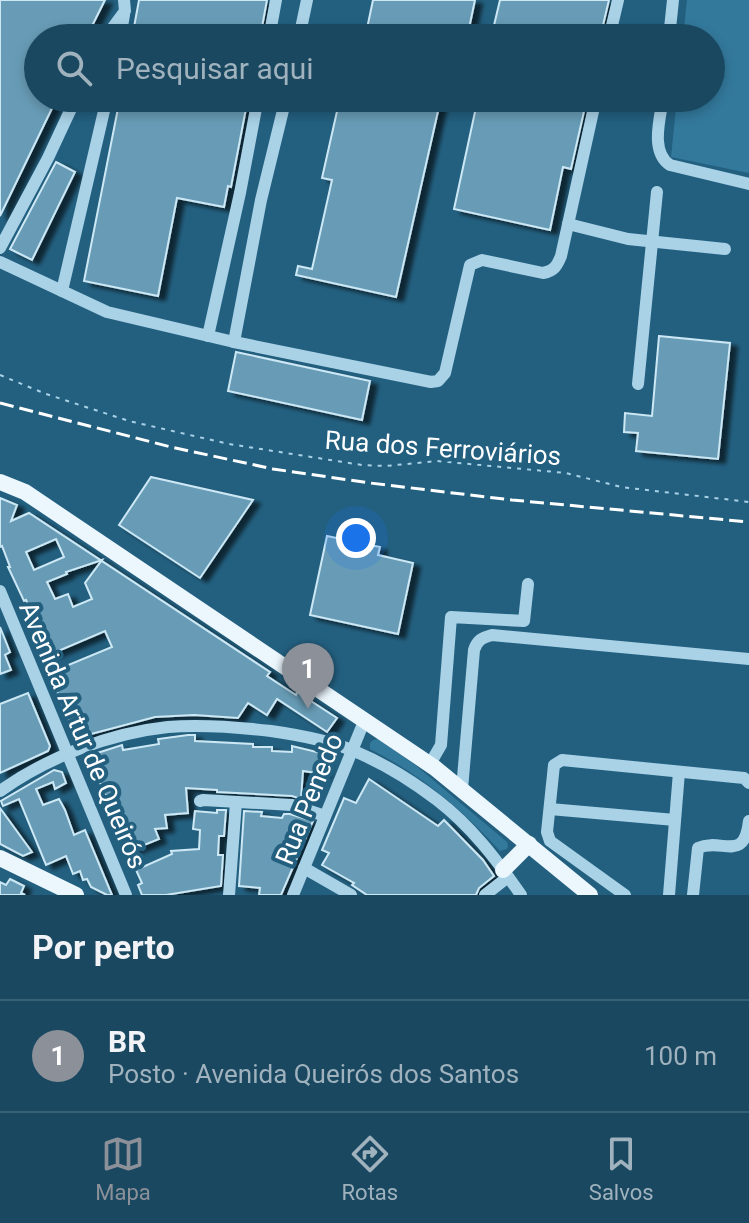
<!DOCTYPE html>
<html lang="pt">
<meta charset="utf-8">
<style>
:root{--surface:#1a4860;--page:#275269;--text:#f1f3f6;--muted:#9fb2bd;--line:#386075;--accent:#8c9099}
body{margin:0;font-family:Roboto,sans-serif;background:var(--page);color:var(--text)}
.you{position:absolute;left:356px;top:538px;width:28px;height:28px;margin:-20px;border:6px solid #fff;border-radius:50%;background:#1a73e8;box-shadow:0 0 0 12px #1a73e833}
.badge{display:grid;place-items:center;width:52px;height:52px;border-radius:50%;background:var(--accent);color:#fff;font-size:26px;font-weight:700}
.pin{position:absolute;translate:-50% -66px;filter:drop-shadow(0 2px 4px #0008)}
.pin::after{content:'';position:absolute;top:42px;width:28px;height:24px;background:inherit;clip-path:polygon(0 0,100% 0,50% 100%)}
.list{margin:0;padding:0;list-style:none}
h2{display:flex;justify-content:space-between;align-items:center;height:104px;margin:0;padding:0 32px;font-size:34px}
h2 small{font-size:26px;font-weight:400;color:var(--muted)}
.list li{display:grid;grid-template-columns:52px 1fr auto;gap:24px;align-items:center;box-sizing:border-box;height:112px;padding:0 32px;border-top:2px solid var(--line)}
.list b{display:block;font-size:30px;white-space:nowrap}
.list p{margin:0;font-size:26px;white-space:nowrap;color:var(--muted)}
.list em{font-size:26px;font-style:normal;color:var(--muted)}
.icon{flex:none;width:44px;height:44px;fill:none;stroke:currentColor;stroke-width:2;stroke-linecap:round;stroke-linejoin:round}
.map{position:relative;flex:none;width:749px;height:895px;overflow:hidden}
.search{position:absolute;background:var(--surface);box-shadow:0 4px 12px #0003;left:24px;right:24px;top:24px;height:88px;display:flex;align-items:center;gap:20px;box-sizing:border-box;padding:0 28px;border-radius:44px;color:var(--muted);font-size:30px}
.sheet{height:216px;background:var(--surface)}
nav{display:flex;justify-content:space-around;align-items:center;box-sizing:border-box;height:112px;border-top:2px solid var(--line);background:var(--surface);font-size:22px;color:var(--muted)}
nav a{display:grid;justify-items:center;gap:4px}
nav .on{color:var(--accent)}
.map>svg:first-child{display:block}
.green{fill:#33799c}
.building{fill:#689cb6;stroke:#cde8f5;stroke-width:2;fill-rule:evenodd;filter:url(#shadow)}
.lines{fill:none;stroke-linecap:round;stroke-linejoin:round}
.path{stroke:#a9d2e7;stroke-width:2;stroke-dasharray:4 6;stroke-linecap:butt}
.minor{stroke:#a9d2e7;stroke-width:12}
.major{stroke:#ebf6fd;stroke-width:16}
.rail{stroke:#fff;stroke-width:3;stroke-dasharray:14 6;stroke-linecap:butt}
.labels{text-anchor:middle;stroke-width:8;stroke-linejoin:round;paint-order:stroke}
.street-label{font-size:26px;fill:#fff;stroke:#236080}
</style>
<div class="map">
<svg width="749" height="895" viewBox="0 0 749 895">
<defs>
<filter id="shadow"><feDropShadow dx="7" dy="4" stdDeviation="2" flood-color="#0009"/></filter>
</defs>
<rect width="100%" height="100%" fill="#236080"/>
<!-- green -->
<g class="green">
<polygon points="687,0 749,0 749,173 671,157 677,98 711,98 711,38 683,38"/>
<path d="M378,739L414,764L507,842L508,846L507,849L500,851C463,810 420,774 370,749V743L373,740Z"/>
</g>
<!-- building -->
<g class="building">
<polygon points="0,0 105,0 86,38 38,38 38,98 57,98 0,216"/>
<polygon points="139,0 267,0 260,38 132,38"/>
<polygon points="373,0 475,0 467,38 455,36 454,38 365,38"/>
<polygon points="500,0 609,0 600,38 491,38"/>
<polygon points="120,98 248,98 231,187 228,186 224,207 177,198 158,296 84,281"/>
<polygon points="340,98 441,98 396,297 296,275 298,266 312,269 332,180 322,178"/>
<polygon points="478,98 587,98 571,169 563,167 550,230 454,209"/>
<polygon points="56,162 75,172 32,260 10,249"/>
<polygon points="659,336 730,343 718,459 636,451 638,433 624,432 625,413 652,416"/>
<polygon points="236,352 370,381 362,420 228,391"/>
<polygon points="151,477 253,500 200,578 119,525"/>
<path d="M0,498L17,505L11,521L29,513L270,672L267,676L296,695L297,692L337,718L327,732L277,699L267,715L248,703L238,718L194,715L155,717L80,737L75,735L49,673L112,647L105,631L49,655L42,639L36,642L29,627L35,624L26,600L24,601L8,567H10L2,546L0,547ZM56,539L64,557L34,570L26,552ZM102,560L85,583L92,599L73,607L68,594L55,599L47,582L67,574L66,572Z"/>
<polygon points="327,536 380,547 378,555 413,563 398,634 310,615"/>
<polygon points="0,627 10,652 5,655 11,670 0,674"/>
<polygon points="28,693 50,746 48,751 0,773 0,704"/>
<polygon points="188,735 195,735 195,741 253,744 253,747 272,747 272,751 292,752 292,746 325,754 323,774 303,771 301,799 292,796 217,792 217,790 186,788 188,813 165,815 167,828 155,829 159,839 127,852 107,795 105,795 95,770 90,772 85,757 122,745 123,750 159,744 158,739"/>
<polygon points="54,770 62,772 66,783 55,789 53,782 36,789 43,805 59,799 65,810 74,835 85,830 112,895 107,895 91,887 87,879 83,880 80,871 73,874 66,856 46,865 19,799 3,806 1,801"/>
<polygon points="369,779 438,826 444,820 483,860 494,876 479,888 476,895 367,895 352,885 354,883 322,865 329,853 322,850 344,798 356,803"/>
<polygon points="0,808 32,852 23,856 0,844"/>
<polygon points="217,810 226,810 224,836 219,836 218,855 223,855 221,886 166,895 142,895 138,885 142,883 136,870 172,854 171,851 199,849 200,830 193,829 195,811 217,813"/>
<polygon points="244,811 262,812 261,816 282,818 284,814 290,814 313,821 281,895 259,895 260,888 239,886"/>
<polygon points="10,879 24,886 21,893 25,895 0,895 0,882 6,885"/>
</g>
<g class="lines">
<!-- path -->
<polyline class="path" points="0,375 46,394 129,421 229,444 362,465 386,466 437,461 566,473 621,487 749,502"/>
<!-- minor -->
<g class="minor">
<polyline points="105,38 125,11 124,0"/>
<polyline points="120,38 124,15"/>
<polyline points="269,38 276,0"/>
<polyline points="299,38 307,0"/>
<polyline points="609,38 618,0"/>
<polyline points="669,38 673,0"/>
<path d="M663,98C660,119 650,152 670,165L749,184"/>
<polyline points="568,224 628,239 725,249"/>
<polyline points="0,248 48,158 76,98"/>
<path d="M0,262L107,312L234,342L431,382L438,381L445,373L470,265L482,260L543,273C554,271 557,266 561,256L596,98"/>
<polyline points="62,291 107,98"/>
<polyline points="208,336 240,193 258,98"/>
<polyline points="234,342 261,200 286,98"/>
<polyline points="638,384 657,192"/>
<polyline points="0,591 126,895"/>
<polyline points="430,764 441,745 451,617 524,621 528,584"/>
<path d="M462,789L474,650C477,640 482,638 492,635L749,659"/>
<path d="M0,791C48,757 110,733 168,727C203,724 237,727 271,731C299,735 328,740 354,751C383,763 412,781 437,800C471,826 497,860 521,895"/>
<polyline points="200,801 203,800 292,805 325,816"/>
<polyline points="550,809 675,820"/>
<polyline points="304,868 351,895"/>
<polyline points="229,895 236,802"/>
<polyline points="293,895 365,719"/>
<polyline points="485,895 508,877"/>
<polyline points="625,895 550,841 547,832 554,765 562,760 744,778 749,783"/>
<polyline points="669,895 679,772"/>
<path d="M693,895L698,848C722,837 744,864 749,821"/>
</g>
<!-- major -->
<g class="major">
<polyline points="0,482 25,492 435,768 590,895"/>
<polyline points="0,858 76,895"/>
<polyline points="503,870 529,844"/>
</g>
<!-- rail -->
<polyline class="rail" points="0,403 171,447 273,469 370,483 512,500 749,522"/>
</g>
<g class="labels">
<!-- street labels -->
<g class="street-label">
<text transform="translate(443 448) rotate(4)" y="9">Rua dos Ferroviários</text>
<text transform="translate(83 735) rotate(67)" y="9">Avenida Artur de Queirós</text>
<text transform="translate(309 799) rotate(-68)" y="9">Rua Penedo</text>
</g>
</g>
</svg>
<div class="you"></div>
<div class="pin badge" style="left:308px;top:709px">1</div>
<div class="search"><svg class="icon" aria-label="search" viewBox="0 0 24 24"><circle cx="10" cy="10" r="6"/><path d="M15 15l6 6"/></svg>Pesquisar aqui</div>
</div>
<section class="sheet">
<h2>Por perto<small></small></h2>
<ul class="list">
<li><span class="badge">1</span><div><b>BR</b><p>Posto · Avenida Queirós dos Santos</p></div><em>100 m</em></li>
</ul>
</section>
<nav>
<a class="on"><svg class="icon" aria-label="map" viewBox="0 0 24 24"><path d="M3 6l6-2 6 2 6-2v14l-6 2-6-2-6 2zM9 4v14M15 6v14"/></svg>Mapa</a>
<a><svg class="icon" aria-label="directions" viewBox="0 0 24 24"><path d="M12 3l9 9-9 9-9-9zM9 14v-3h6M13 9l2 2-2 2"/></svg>Rotas</a>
<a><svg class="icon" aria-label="saved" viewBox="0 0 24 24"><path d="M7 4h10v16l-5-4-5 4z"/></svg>Salvos</a>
</nav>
